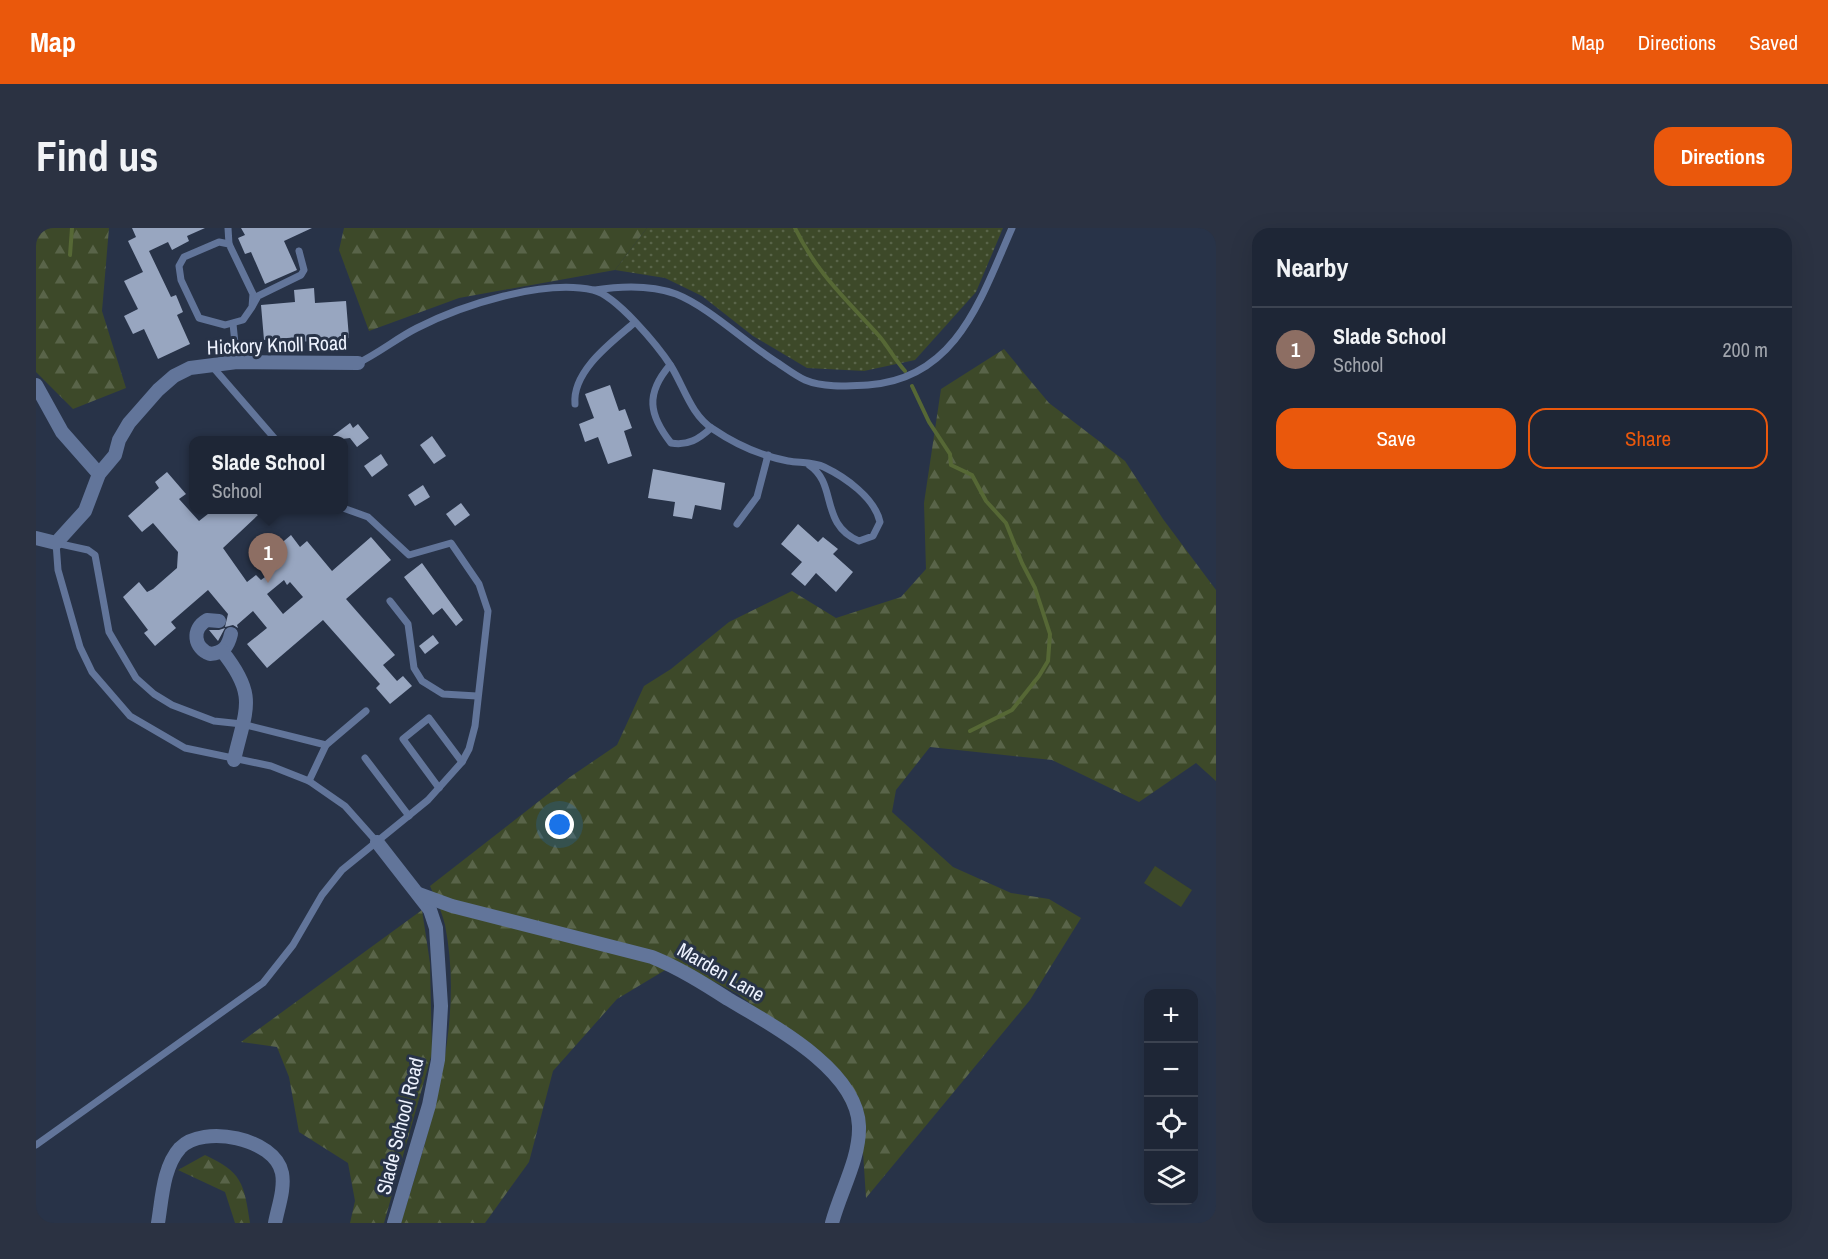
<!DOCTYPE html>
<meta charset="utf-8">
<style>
:root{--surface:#1e2636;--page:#2b3242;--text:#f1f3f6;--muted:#a1a5ad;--line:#3c4351;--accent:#ea580c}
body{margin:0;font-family:"Archivo Narrow",sans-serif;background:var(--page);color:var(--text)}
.controls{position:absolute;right:18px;bottom:18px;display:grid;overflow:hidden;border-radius:12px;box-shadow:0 6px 24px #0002}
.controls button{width:54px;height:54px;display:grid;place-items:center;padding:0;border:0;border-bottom:2px solid var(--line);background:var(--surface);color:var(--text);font:30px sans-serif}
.you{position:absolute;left:524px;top:597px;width:21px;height:21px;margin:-15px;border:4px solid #fff;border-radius:50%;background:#1a73e8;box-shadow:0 0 0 9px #1a73e833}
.badge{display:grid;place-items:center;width:39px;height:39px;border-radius:50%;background:var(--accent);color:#fff;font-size:20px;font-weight:700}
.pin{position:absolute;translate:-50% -50px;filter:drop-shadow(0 2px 3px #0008)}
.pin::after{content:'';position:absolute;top:32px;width:21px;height:18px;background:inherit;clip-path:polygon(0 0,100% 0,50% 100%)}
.popup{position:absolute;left:153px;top:208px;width:159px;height:78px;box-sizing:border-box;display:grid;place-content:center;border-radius:12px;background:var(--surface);filter:drop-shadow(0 2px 4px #0005);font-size:20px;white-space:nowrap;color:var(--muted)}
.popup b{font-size:22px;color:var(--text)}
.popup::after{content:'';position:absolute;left:50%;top:100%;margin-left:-12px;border:12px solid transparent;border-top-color:var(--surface)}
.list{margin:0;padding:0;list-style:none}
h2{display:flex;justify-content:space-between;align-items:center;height:78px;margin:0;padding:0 24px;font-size:26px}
h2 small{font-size:20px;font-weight:400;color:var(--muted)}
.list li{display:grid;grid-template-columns:39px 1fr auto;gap:18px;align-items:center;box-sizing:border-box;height:84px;padding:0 24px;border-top:2px solid var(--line)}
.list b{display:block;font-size:22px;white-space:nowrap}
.list p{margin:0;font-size:20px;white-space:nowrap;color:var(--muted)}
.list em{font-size:20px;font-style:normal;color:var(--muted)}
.actions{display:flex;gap:12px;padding:18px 24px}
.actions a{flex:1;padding:14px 0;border:2px solid var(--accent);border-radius:18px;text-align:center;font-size:21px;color:var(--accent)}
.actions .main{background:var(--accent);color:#fff}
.icon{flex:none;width:33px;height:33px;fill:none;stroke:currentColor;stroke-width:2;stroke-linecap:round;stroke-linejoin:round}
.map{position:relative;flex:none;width:1180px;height:995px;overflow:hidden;border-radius:18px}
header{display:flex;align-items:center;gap:36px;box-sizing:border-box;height:84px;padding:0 30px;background:var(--accent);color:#fff}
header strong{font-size:28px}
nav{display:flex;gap:33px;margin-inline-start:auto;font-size:21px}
.intro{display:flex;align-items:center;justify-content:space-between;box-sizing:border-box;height:144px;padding:0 36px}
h1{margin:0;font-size:42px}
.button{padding:15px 27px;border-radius:18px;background:var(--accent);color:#fff;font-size:21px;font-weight:700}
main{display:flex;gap:36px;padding:0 36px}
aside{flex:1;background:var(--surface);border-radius:18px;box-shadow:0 6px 24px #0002}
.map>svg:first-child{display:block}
.grass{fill:url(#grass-dots)}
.forest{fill:url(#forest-firs)}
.pitch{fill:#3d4929}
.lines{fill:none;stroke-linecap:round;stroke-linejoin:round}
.stream{stroke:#566835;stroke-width:4}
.building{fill:#98a6c0;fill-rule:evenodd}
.lane{stroke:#62759a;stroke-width:7}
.street{stroke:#62759a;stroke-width:14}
.labels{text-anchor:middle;stroke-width:6;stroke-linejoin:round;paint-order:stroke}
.street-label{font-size:20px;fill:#edf2fe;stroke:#283348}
</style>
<header>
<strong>Map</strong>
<nav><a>Map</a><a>Directions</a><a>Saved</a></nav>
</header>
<div class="intro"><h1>Find us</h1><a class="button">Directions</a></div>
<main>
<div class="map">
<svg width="1180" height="995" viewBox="0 0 1180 995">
<defs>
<pattern id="grass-dots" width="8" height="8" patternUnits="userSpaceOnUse" patternTransform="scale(1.5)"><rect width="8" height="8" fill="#3d4929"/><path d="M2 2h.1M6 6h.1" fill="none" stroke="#596449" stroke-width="1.8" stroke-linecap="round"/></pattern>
<pattern id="forest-firs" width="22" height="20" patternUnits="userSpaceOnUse" patternTransform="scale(1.5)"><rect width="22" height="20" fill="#3d4929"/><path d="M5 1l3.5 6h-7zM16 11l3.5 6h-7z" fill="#596449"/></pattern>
</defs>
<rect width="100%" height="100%" fill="#283348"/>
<!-- grass -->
<polygon class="grass" points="611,0 967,0 940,64 879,132 828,143 771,140 717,108 666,68 629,50 579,42"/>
<!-- forest -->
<g class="forest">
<polygon points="0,0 73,0 66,83 90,160 37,181 0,144"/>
<polygon points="308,0 611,0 579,42 423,70 333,103 303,22"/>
<path d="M968,121L1013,175L1089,233L1127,291L1180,362V553L1160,535L1103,574L1016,532L894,519L860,562L856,584L917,639L975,665L1013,671L1045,690L994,772L830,970L826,909L801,856L765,815L702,766L641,735L581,771L517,843L493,934L449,995H365C394,900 429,797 409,697C406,684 399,670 394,658L534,549L581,517L608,458L635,441L693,394L756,363L800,390L865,369L890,341L888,275L905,161Z"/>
<polygon points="386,682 394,735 396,825 348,995 314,995 319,973 312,935 263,904 253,849 241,819 205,814"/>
<path d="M169,927C206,944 208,955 214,995H199L189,964L142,942Z"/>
</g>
<!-- pitch -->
<polygon class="pitch" points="1119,638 1156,662 1145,679 1108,655"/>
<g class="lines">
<!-- stream -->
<g class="stream">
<path d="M759,0C781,46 811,72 844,109C853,120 859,132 869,143"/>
<polyline points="34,27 36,0"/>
<polyline points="876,158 893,194 914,226 915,237 936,247 950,273 970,295 986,335 999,360 1014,406 1012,433 1003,448 976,482 934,503"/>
</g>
</g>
<!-- building -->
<g class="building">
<polygon points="96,0 169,0 151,8 153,13 136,22 132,14 113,23 135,69 140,67 147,84 141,87 154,116 122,131 108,101 97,106 88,88 102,81 88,53 107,44 92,13 100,9"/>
<polygon points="205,0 276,0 248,13 261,42 229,56 215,24 209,26 202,10 209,7"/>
<polygon points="278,60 279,75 310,73 313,110 263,114 263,109 228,112 225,77 259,74 258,62"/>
<polygon points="574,157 583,183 589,181 596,200 588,203 596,228 572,236 562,209 549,214 543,196 558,190 549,166"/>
<polygon points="314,195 317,200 322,196 333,210 321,219 314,210 290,213"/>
<polygon points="396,208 410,228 398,236 384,217"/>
<polygon points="345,226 352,237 336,249 328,238"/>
<polygon points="617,241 689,255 685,282 659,277 656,291 637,288 639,274 612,270"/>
<path d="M131,244L150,266L143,271L163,293L177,282H217L222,287L187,320L211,354L220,347L225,352L241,340L224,319L235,310L242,318L255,307L264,319L271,313L296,343L335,309L355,332L310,371L359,427L347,437L361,453L367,448L376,458L354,476L340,460L344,456L287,392L231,440L211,416L231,400L217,383L201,397L202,400L197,397L189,399L192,386L172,362L135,394L140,400L119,418L108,405L112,402L87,369L103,354L111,364L117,361L141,340L142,324L117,295L106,304L92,288L123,260L119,254ZM248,352L251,357L254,354L267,369L247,386L231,366Z"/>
<polygon points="387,257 394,269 379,278 372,267"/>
<polygon points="425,275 434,287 419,298 410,286"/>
<polygon points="762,296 782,314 787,309 802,321 797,326 817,344 800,364 780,345 769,358 755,346 766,334 745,316"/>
<polygon points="386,335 427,392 420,398 406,380 397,387 368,349"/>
<polygon points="189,400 182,413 173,402 183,402"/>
<polygon points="397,407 403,415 389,426 383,418"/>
</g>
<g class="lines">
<!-- lane -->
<g class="lane">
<polyline points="192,0 193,16"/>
<polygon points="183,14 193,16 217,66 216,79 207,92 189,97 163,90 145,52 143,38 148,29"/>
<path d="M559,62C585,58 615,57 640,66C673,79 711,116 742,135C751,141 760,148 769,152C788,160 812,158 832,157C921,151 945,70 976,0"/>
<polyline points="217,77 222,68 265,47 268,42 263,23"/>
<polyline points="197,96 201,134"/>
<path d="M322,135C343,125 361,110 381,100C426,77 507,51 557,62C580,67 622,118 635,138C648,159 655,187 677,201C699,216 726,228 752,233C763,235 778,234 788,239C809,249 839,270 844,294L837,308L823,313C783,296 802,256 773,237"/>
<polyline points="175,137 240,212"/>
<path d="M634,137C609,166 613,187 635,215C652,218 663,211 675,200"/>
<path d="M539,176C536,143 576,114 598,95"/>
<polyline points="701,296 721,269 732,227"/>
<polyline points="354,373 372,396 378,440 386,453 407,466 441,468"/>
<polyline points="290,517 206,496 178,493 136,477 118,466 100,450 73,404 59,327 52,322 20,315 22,342 44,419 56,444 94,488 149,520 235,538 273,553 309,578 341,614"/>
<polyline points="329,530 373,588"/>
<polyline points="273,553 290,517 330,483"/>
<polyline points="403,560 367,511 393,490 426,534"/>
<polyline points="0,917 227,755 257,717 286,667 306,642 392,572 426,534 433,521 439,498 452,383 443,356 415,315 373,327 332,289 307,280"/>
</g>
<!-- street -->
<g class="street">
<polyline points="0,157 26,204 63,246"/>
<polyline points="0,310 20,315 49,283 63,246 79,227 83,212 93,195 122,162 138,148 154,140 201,134 322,135"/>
<path d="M183,393L171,392C155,401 158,420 174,426C187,425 192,419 195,406"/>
<path d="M186,423C222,468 210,480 198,532"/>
<polyline points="341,614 394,682 400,700 405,778 402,832 393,877 358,995"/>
<path d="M383,666L416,678L616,729C643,740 667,755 692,771C734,796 821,841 823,898C824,931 804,964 796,995"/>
<path d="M122,995C126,971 127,939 144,920C167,896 239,910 246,945C249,961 242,979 239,995"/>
</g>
</g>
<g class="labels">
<!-- street labels -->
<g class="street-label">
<text transform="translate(241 117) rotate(-2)" y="7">Hickory Knoll Road</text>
<text transform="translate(685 744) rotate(30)" y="7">Marden Lane</text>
<text transform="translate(364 898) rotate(-76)" y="7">Slade School Road</text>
</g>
</g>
</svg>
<div class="controls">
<button>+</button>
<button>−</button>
<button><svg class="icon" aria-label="locate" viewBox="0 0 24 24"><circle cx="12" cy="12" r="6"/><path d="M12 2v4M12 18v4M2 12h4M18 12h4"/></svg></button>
<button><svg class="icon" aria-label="layers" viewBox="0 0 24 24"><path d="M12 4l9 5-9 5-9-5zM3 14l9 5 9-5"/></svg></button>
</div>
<div class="you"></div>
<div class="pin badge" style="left:232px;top:355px;background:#8d6e63">1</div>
<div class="popup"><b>Slade School</b>School</div>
</div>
<aside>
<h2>Nearby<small></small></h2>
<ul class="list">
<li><span class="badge" style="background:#8d6e63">1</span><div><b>Slade School</b><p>School</p></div><em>200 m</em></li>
</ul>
<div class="actions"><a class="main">Save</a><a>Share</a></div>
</aside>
</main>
